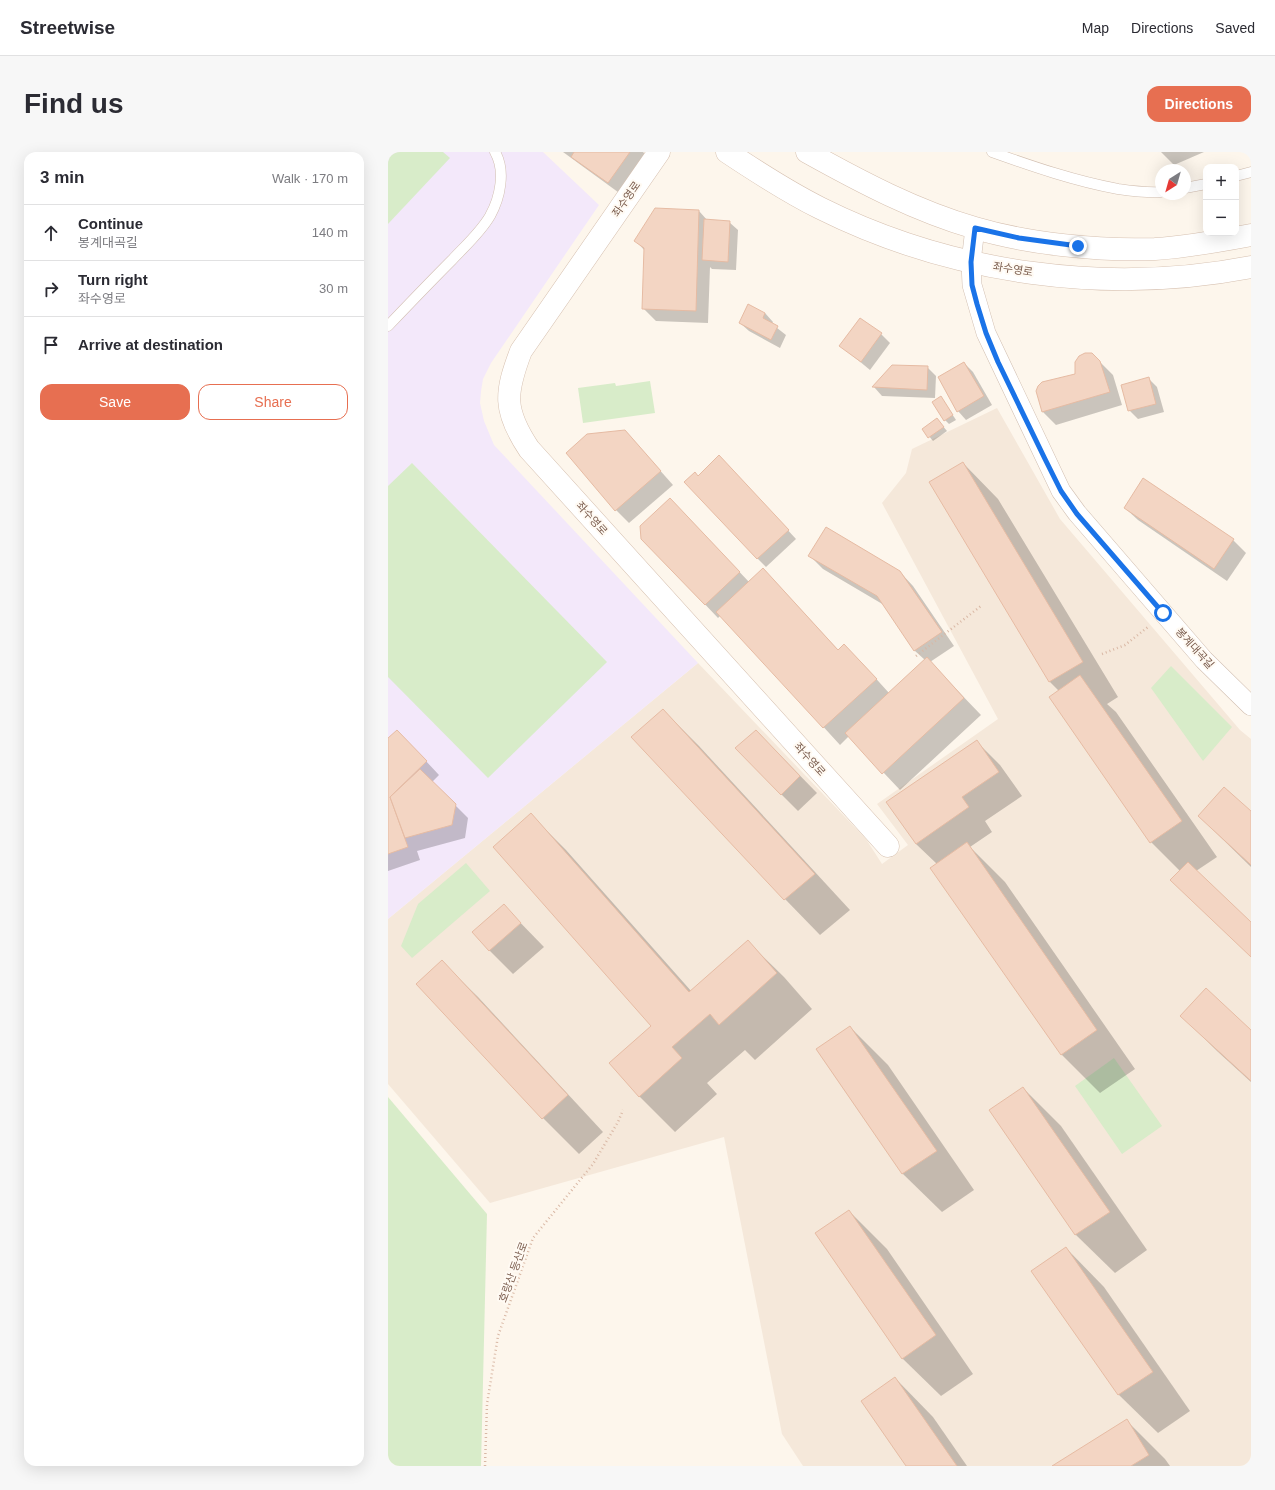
<!DOCTYPE html>
<meta charset="utf-8">
<style>
:root{--surface:#fff;--page:#f7f7f7;--text:#2b2b33;--muted:#7c7c81;--line:#e1e1e2;--accent:#e76f51}
body{margin:0;font-family:Arial,"Noto Sans KR",sans-serif;background:var(--page);color:var(--text)}
.controls{position:absolute;right:12px;top:12px;display:grid;overflow:hidden;border-radius:8px;box-shadow:0 4px 16px #0002}
.controls button{width:36px;height:36px;display:grid;place-items:center;padding:0;border:0;border-bottom:1px solid var(--line);background:var(--surface);color:var(--text);font:20px sans-serif}
.compass{position:absolute;left:767px;top:12px;width:36px;height:36px;border-radius:50%;background:var(--surface);box-shadow:0 4px 16px #0002;rotate:217deg}
.stop{position:absolute;width:12px;height:12px;margin:-9px;border:3px solid #1a73e8;border-radius:50%;background:#fff}
.stop.end{background:#1a73e8;border-color:#fff;box-shadow:0 1px 4px #0008}
.list{margin:0;padding:0;list-style:none}
h2{display:flex;justify-content:space-between;align-items:center;height:52px;margin:0;padding:0 16px;font-size:17px}
h2 small{font-size:13px;font-weight:400;color:var(--muted)}
.list li{display:grid;grid-template-columns:26px 1fr auto;gap:12px;align-items:center;box-sizing:border-box;height:56px;padding:0 16px;border-top:1px solid var(--line)}
.list b{display:block;font-size:15px;white-space:nowrap}
.list p{margin:0;font-size:13px;white-space:nowrap;color:var(--muted)}
.list em{font-size:13px;font-style:normal;color:var(--muted)}
.actions{display:flex;gap:8px;padding:12px 16px}
.actions a{flex:1;padding:9px 0;border:1px solid var(--accent);border-radius:12px;text-align:center;font-size:14px;color:var(--accent)}
.actions .main{background:var(--accent);color:#fff}
.icon{flex:none;width:22px;height:22px;fill:none;stroke:currentColor;stroke-width:2;stroke-linecap:round;stroke-linejoin:round}
.map{position:relative;flex:none;width:863px;height:1314px;overflow:hidden;border-radius:12px}
header{display:flex;align-items:center;gap:24px;box-sizing:border-box;height:56px;padding:0 20px;background:var(--surface);border-bottom:1px solid var(--line)}
header strong{font-size:19px}
nav{display:flex;gap:22px;margin-inline-start:auto;font-size:14px}
.intro{display:flex;align-items:center;justify-content:space-between;box-sizing:border-box;height:96px;padding:0 24px}
h1{margin:0;font-size:28px}
.button{padding:10px 18px;border-radius:12px;background:var(--accent);color:#fff;font-size:14px;font-weight:700}
main{display:flex;gap:24px;padding:0 24px}
aside{flex:1;background:var(--surface);border-radius:12px;box-shadow:0 4px 16px #0002}
.map>svg:first-child{display:block}
.residential{fill:#f5e8da}
.education{fill:#f3e8fa}
.green{fill:#d8ecc9}
.shadow{fill:#0003}
.building{fill:#f3d5c3;stroke:#e6bba3}
.lines{fill:none;stroke-linecap:round;stroke-linejoin:round}
.lane-casing{stroke:#d1beb0;stroke-width:11}
.street-casing{stroke:#d1beb0;stroke-width:20}
.secondary-casing{stroke:#d6c0b0;stroke-width:23}
.path{stroke:#d9b8a5;stroke-width:2.5;stroke-dasharray:1 3;stroke-linecap:butt}
.lane{stroke:#fff;stroke-width:10}
.street{stroke:#fff;stroke-width:19}
.secondary{stroke:#fff;stroke-width:22}
.route{stroke:#1a73e8;stroke-width:5}
.labels{text-anchor:middle;stroke-width:4;stroke-linejoin:round;paint-order:stroke}
.street-label{font-size:11px;fill:#7a5c4d;stroke:#fffaf3}
</style>
<header>
<strong>Streetwise</strong>
<nav><a>Map</a><a>Directions</a><a>Saved</a></nav>
</header>
<div class="intro"><h1>Find us</h1><a class="button">Directions</a></div>
<main>
<aside>
<h2>3 min<small>Walk · 170 m</small></h2>
<ul class="list">
<li><svg class="icon" aria-label="ahead" viewBox="0 0 24 24"><path d="M12 20V5M6 11l6-6 6 6"/></svg><div><b>Continue</b><p>봉계대곡길</p></div><em>140 m</em></li>
<li><svg class="icon" aria-label="right" viewBox="0 0 24 24"><path d="M7 20v-9h11M14 6l5 5-5 5"/></svg><div><b>Turn right</b><p>좌수영로</p></div><em>30 m</em></li>
<li><svg class="icon" aria-label="arrive" viewBox="0 0 24 24"><path d="M6 21V4h12l-3 4 3 4H6"/></svg><div><b>Arrive at destination</b></div></li>
</ul>
<div class="actions"><a class="main">Save</a><a>Share</a></div>
</aside>
<div class="map">
<svg width="863" height="1314" viewBox="0 0 863 1314">
<rect width="100%" height="100%" fill="#fdf6ec"/>
<!-- residential -->
<polygon class="residential" points="609,256 672,367 852,578 863,587 863,1314 415,1314 394,1282 336,985 102,1051 0,932 0,767 310,511 478,687 494,712 520,693 489,652 610,567 494,351 518,321 524,297"/>
<!-- education -->
<polygon class="education" points="0,0 155,0 211,53 103,211 95,227 93,239 92,251 96,269 106,293 310,511 0,767"/>
<!-- green -->
<g class="green">
<polygon points="0,0 55,0 62,6 0,72"/>
<polygon points="262,229 267,261 195,271 190,236 227,231 228,234"/>
<polygon points="24,311 219,510 100,626 0,525 0,334"/>
<polygon points="783,514 844,575 815,609 763,536"/>
<polygon points="78,711 102,739 24,806 13,794 30,752"/>
<polygon points="726,906 774,974 734,1002 687,934"/>
<polygon points="0,945 99,1062 93,1314 0,1314"/>
</g>
<!-- shadow -->
<g class="shadow">
<polygon points="175,0 255,0 260,5 234,43"/>
<polygon points="773,0 816,0 786,13"/>
<polygon points="311,59 320,69 341,70 350,78 348,118 324,117 322,115 320,171 268,169 255,156 257,99 248,89"/>
<polygon points="377,161 385,170 384,172 398,183 392,196 361,179 352,171"/>
<polygon points="493,182 502,191 482,218 453,194"/>
<polygon points="690,207 712,210 725,223 734,253 668,273 655,260 649,239 688,222 687,216"/>
<polygon points="576,211 585,220 604,253 578,268 570,259"/>
<polygon points="505,214 539,215 548,224 547,246 494,244 486,235"/>
<polygon points="760,226 769,235 776,260 750,267 741,258"/>
<polygon points="553,245 568,268 561,272 557,268"/>
<polygon points="549,267 559,279 545,289 535,277"/>
<polygon points="237,279 285,333 241,371 228,358"/>
<polygon points="575,311 610,347 730,545 719,552 728,560 829,705 808,719 863,771 863,805 792,719 763,690 671,539 661,529"/>
<polygon points="340,313 408,387 378,415 370,407 310,325"/>
<polygon points="756,328 845,388 858,401 839,429 750,368 737,356"/>
<polygon points="295,360 361,430 392,435 450,498 473,510 501,541 537,508 527,499 496,453 435,417 422,404 512,420 525,434 566,494 542,510 593,563 512,638 461,584 452,593 333,463 330,466 254,386"/>
<polygon points="275,558 311,594 462,758 432,783 397,747"/>
<polygon points="0,588 22,592 51,623 44,630 80,666 77,686 29,699 32,708 0,719"/>
<polygon points="588,589 612,613 634,644 597,669 604,680 582,695 617,730 747,917 712,941 674,903 543,716 549,712 528,692"/>
<polygon points="385,596 429,641 410,659 393,642"/>
<polygon points="863,660 863,715 811,664"/>
<polygon points="143,663 178,698 304,840 360,790 396,825 424,857 367,908 357,898 319,931 329,942 287,980 251,944 265,874"/>
<polygon points="116,754 156,795 125,822 101,798"/>
<polygon points="54,810 90,845 215,980 191,1002 155,966 30,832"/>
<polygon points="794,864 863,880 863,930 829,899"/>
<polygon points="462,875 500,913 586,1038 554,1060 515,1022 429,898"/>
<polygon points="635,936 673,974 759,1098 727,1121 688,1083 602,958"/>
<polygon points="461,1059 499,1097 585,1222 553,1244 514,1206"/>
<polygon points="678,1096 716,1135 802,1259 770,1281 731,1243 645,1119"/>
<polygon points="507,1226 545,1265 579,1314 519,1314"/>
<polygon points="739,1269 777,1307 782,1314 666,1314"/>
</g>
<!-- building -->
<g class="building">
<polygon points="186,0 242,0 220,31 183,5"/>
<polygon points="267,56 311,58 308,159 254,157 256,96 246,89"/>
<polygon points="316,67 342,69 340,110 314,108"/>
<polygon points="360,152 377,161 375,166 390,174 383,188 351,171"/>
<polygon points="472,166 494,181 473,210 451,194"/>
<polygon points="697,201 704,201 712,209 722,240 654,260 648,239 650,234 654,230 687,222 687,210 691,204"/>
<polygon points="576,210 596,244 569,260 550,225"/>
<polygon points="504,213 540,214 539,238 484,235"/>
<polygon points="761,225 768,252 740,259 733,233"/>
<polygon points="553,244 565,263 556,269 544,250"/>
<polygon points="549,266 556,275 540,286 534,277"/>
<polygon points="237,278 273,319 227,359 178,301 199,282"/>
<polygon points="331,303 401,378 369,407 296,330 307,320 310,324"/>
<polygon points="575,310 695,510 661,530 541,330"/>
<polygon points="755,326 846,387 826,417 736,356"/>
<polygon points="282,346 352,420 317,453 253,387 252,374"/>
<polygon points="438,375 512,419 554,480 526,499 489,444 420,404"/>
<polygon points="375,416 450,498 456,492 489,527 435,576 328,460"/>
<polygon points="539,505 576,546 494,622 457,581"/>
<polygon points="692,523 794,669 762,691 661,545"/>
<polygon points="275,557 427,722 396,748 243,585"/>
<polygon points="9,578 39,609 2,645 20,695 0,702 0,586"/>
<polygon points="368,578 412,624 393,643 347,596"/>
<polygon points="589,588 611,620 574,645 581,655 528,692 498,650"/>
<polygon points="32,617 68,652 64,673 17,686 2,645"/>
<polygon points="836,635 863,659 863,713 810,664"/>
<polygon points="143,661 301,840 360,788 389,821 331,873 322,862 284,895 294,906 251,945 221,911 263,874 105,695"/>
<polygon points="579,690 709,878 673,903 542,716"/>
<polygon points="800,710 863,770 863,805 782,728"/>
<polygon points="116,752 133,771 101,799 84,780"/>
<polygon points="54,808 180,943 154,967 28,832"/>
<polygon points="818,836 863,878 863,929 792,864"/>
<polygon points="462,874 549,999 514,1022 428,897"/>
<polygon points="635,935 722,1060 687,1083 601,958"/>
<polygon points="461,1058 548,1183 514,1207 427,1081"/>
<polygon points="678,1095 765,1220 730,1243 643,1119"/>
<polygon points="507,1225 569,1314 518,1314 473,1249"/>
<polygon points="739,1267 761,1303 743,1314 664,1314"/>
</g>
<g class="lines">
<!-- lane casing -->
<g class="lane-casing">
<g id="lane">
<path d="M604,0C646,15 687,29 730,37C744,39 759,41 773,40"/>
<polyline points="848,24 863,20"/>
<polyline points="797,36 818,32"/>
<path d="M0,174C21,152 42,130 64,108C77,94 92,81 102,64C112,46 118,19 107,0"/>
</g>
</g>
<!-- street casing -->
<g class="street-casing">
<polyline id="street" points="587,76 583,110 584,133 598,181 673,339 689,361 816,508 863,554"/>
</g>
<!-- secondary casing -->
<g class="secondary-casing">
<g id="secondary">
<path d="M271,0L133,199C117,241 115,258 141,297L500,694"/>
<path d="M339,0C369,20 400,40 432,56C564,122 719,143 863,115"/>
<path d="M419,0C473,30 528,59 587,76C641,92 711,99 767,97C799,95 831,89 863,83"/>
</g>
</g>
<!-- path -->
<g class="path">
<polyline points="714,502 737,493 760,475"/>
<polyline points="528,504 593,454"/>
<polyline points="97,1314 99,1252 110,1184 145,1086 205,1012 230,970 235,958"/>
</g>
<!-- lane -->
<use href="#lane" class="lane"/>
<!-- street -->
<use href="#street" class="street"/>
<!-- secondary -->
<use href="#secondary" class="secondary"/>
</g>
<g class="lines">
<!-- route -->
<polyline class="route" points="690,94 631,86 587,76 583,110 584,133 589,152 598,181 610,210 657,307 673,339 689,362 775,461"/>
</g>
<g class="labels">
<!-- street labels -->
<g class="street-label">
<text transform="translate(238 47) rotate(-55)" y="4">좌수영로</text>
<text transform="translate(625 117) rotate(9)" y="4">좌수영로</text>
<text transform="translate(204 366) rotate(48)" y="4">좌수영로</text>
<text transform="translate(807 496) rotate(48)" y="4">봉계대곡길</text>
<text transform="translate(422 607) rotate(48)" y="4">좌수영로</text>
<text transform="translate(125 1120) rotate(-70)" y="4">호랑산 등산로</text>
</g>
</g>
</svg>
<div class="controls">
<button>+</button>
<button>−</button>
</div>
<svg class="compass" viewBox="-18 -18 36 36"><path d="M0-13l5 13h-10z" fill="#e53935"/><path d="M0 13l5-13h-10z" fill="#7c7c81"/></svg>
<div class="stop" style="left:775px;top:461px"></div>
<div class="stop end" style="left:690px;top:94px"></div>
</div>
</main>
